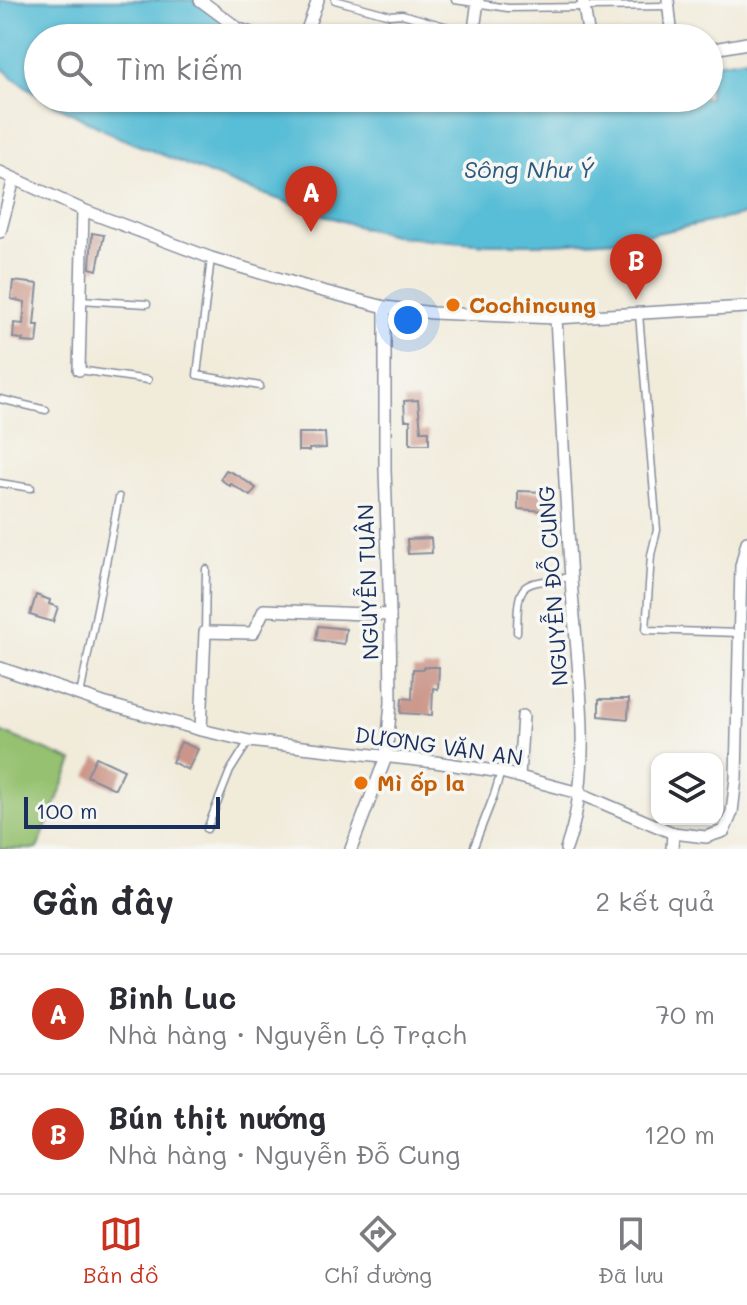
<!DOCTYPE html>
<html lang="vi">
<meta charset="utf-8">
<style>
:root{--surface:#fff;--page:#f7f7f7;--text:#2b2b33;--muted:#7c7c81;--line:#e1e1e2;--accent:#c8321e}
body{margin:0;font-family:Mali,sans-serif;background:var(--page);color:var(--text)}
.controls{position:absolute;right:24px;bottom:24px;display:grid;overflow:hidden;border-radius:16px;box-shadow:0 2px 6px #0004}
.controls button{width:72px;height:72px;display:grid;place-items:center;padding:0;border:0;border-bottom:2px solid var(--line);background:var(--surface);color:var(--text);font:40px sans-serif}
.scale{position:absolute;left:24px;bottom:20px;width:196px;box-sizing:border-box;padding-left:8px;border:4px solid #1b2f5e;border-top:0;font-size:22px;line-height:28px;white-space:nowrap;color:#1b2f5e;-webkit-text-stroke:6px #f6f6f2;paint-order:stroke}
.you{position:absolute;left:408px;top:320px;width:28px;height:28px;margin:-20px;border:6px solid #fff;border-radius:50%;background:#1a73e8;box-shadow:0 0 0 12px #1a73e833}
.badge{display:grid;place-items:center;width:52px;height:52px;border-radius:50%;background:var(--accent);color:#fff;font-size:26px;font-weight:700}
.pin{position:absolute;translate:-50% -66px;filter:drop-shadow(0 2px 4px #0008)}
.pin::after{content:'';position:absolute;top:42px;width:28px;height:24px;background:inherit;clip-path:polygon(0 0,100% 0,50% 100%)}
.list{margin:0;padding:0;list-style:none}
h2{display:flex;justify-content:space-between;align-items:center;height:104px;margin:0;padding:0 32px;font-size:34px}
h2 small{font-size:26px;font-weight:400;color:var(--muted)}
.list li{display:grid;grid-template-columns:52px 1fr auto;gap:24px;align-items:center;box-sizing:border-box;height:120px;padding:0 32px;border-top:2px solid var(--line)}
.list b{display:block;font-size:30px;white-space:nowrap}
.list p{margin:0;font-size:26px;white-space:nowrap;color:var(--muted)}
.list em{font-size:26px;font-style:normal;color:var(--muted)}
.icon{flex:none;width:44px;height:44px;fill:none;stroke:currentColor;stroke-width:2;stroke-linecap:round;stroke-linejoin:round}
.map{position:relative;flex:none;width:747px;height:849px;overflow:hidden}
.search{position:absolute;background:var(--surface);box-shadow:0 2px 6px #0004;left:24px;right:24px;top:24px;height:88px;display:flex;align-items:center;gap:20px;box-sizing:border-box;padding:0 28px;border-radius:44px;color:var(--muted);font-size:30px}
.sheet{height:344px;background:var(--surface)}
nav{display:flex;justify-content:space-around;align-items:center;box-sizing:border-box;height:112px;border-top:2px solid var(--line);background:var(--surface);font-size:22px;color:var(--muted)}
nav a{display:grid;justify-items:center;gap:4px}
nav .on{color:var(--accent)}
.map>svg:first-child{display:block}
.green{fill:#95c16f;stroke:#587866;stroke-width:2}
.water{fill:#58bdd6;stroke:#3a769a;stroke-width:2}
.building{fill:#cb9689}
.lines{fill:none;stroke-linecap:round;stroke-linejoin:round}
.service-casing{stroke:#868d9c;stroke-width:9}
.minor-casing{stroke:#868d9c;stroke-width:14}
.service{stroke:#fff;stroke-width:6}
.minor{stroke:#fff;stroke-width:11}
.food-dot{fill:#e8710a;stroke:#f6f6f2;stroke-width:3}
.labels{text-anchor:middle;stroke-width:7;stroke-linejoin:round;paint-order:stroke}
.food-label{font-size:22px;font-weight:bold;fill:#c56008;stroke:#f6f6f2;text-anchor:start}
.street-label{font-size:22px;fill:#1b2f5e;stroke:#f6f6f2}
.water-label{font-size:24px;font-style:italic;fill:#2d5a82;stroke:#f6f6f2}
</style>
<div class="map">
<svg width="747" height="849" viewBox="0 0 747 849">
<rect width="100%" height="100%" fill="#f6f6f2"/>
<filter id="ink" filterUnits="userSpaceOnUse"><feTurbulence type="fractalNoise" baseFrequency=".0125" numOctaves="2"/><feDisplacementMap in="SourceGraphic" scale="16" xChannelSelector="R" yChannelSelector="G"/><feConvolveMatrix kernelMatrix="1 2 1 2 8 2 1 2 1" color-interpolation-filters="sRGB"/></filter>
<filter id="wash" filterUnits="userSpaceOnUse"><feTurbulence type="fractalNoise" baseFrequency=".006" numOctaves="4" result="noise"/><feDisplacementMap in="SourceGraphic" scale="32" xChannelSelector="R" yChannelSelector="G"/><feGaussianBlur stdDeviation="1.8" result="paint"/><feColorMatrix in="noise" values="0 0 0 0 0 0 0 0 0 0 0 0 0 0 0 0 0 1.4 0 .05"/><feComposite in="paint" operator="in"/></filter>
<g filter="url(#wash)">
<rect width="100%" height="100%" fill="#f1ebda"/>
<!-- green -->
<polygon class="green" points="0,731 73,761 37,849 0,849"/>
<!-- water -->
<g class="water">
<polygon points="0,0 196,0 262,38 38,38 38,95 11,76 0,66"/>
<polygon points="747,58 747,214 629,239 555,244 488,244 402,237 362,228 240,186 118,137 42,98 709,98 709,64"/>
</g>
<g id="blocks">
<!-- building -->
<g class="building">
<polygon points="92,233 104,235 97,270 90,268"/>
<polygon points="13,281 38,284 34,325 39,325 37,343 22,342 23,339 13,338 14,323 23,324 25,302 11,299"/>
<polygon points="418,400 421,431 429,431 429,444 410,444 410,420 405,420 404,401"/>
<polygon points="298,433 325,433 326,448 309,449 309,451 298,451"/>
<polygon points="226,470 237,475 256,488 250,496 231,484 230,486 220,479"/>
<polygon points="518,491 545,492 544,511 518,509"/>
<polygon points="431,538 432,553 408,554 407,539"/>
<polygon points="36,595 50,600 49,604 58,607 53,622 30,615"/>
<polygon points="318,626 346,629 344,644 316,640"/>
<polygon points="423,667 439,667 438,689 433,688 432,715 401,713 402,698 412,699 413,669 423,669"/>
<polygon points="599,699 629,699 628,719 599,716"/>
<polygon points="181,742 198,749 188,770 172,762"/>
<polygon points="96,757 124,770 115,789 87,776"/>
</g>
</g>
</g>
<g filter="url(#ink)">
<use href="#blocks" fill-opacity="0" stroke="#868d9c" stroke-width="2"/>
<g class="lines">
<!-- service casing -->
<g class="service-casing">
<g id="service">
<polyline points="335,0 390,15 402,14 455,29 509,38"/>
<polyline points="455,0 508,8 669,6"/>
<polyline points="642,38 672,34"/>
<polyline points="211,258 197,375 260,386"/>
<polyline points="79,300 147,304"/>
<polyline points="639,314 657,530 651,555 646,630 739,633"/>
<polyline points="79,370 148,380"/>
<polyline points="0,399 46,410"/>
<polyline points="0,483 31,488"/>
<polyline points="205,632 206,569"/>
<path d="M517,632C518,578 520,585 570,577"/>
<polyline points="80,695 119,497"/>
<polyline points="207,829 230,771 249,741"/>
<polyline points="473,849 494,795 501,772"/>
</g>
</g>
<!-- minor casing -->
<g class="minor-casing">
<g id="minor">
<polyline points="200,0 239,29 266,38"/>
<polyline points="583,0 589,38"/>
<polyline points="668,0 672,38"/>
<polyline points="304,38 318,0"/>
<polyline points="473,38 478,0"/>
<polyline points="709,50 747,43"/>
<polyline points="0,172 83,210 211,258 307,287 385,307 433,313 556,318 747,307"/>
<polyline points="0,232 14,179"/>
<path d="M556,318C561,404 565,491 571,578C576,663 596,767 566,849"/>
<polyline points="79,370 83,210"/>
<polyline points="0,668 103,703 201,730 249,741 435,762 501,772 579,793 673,833 706,837 724,831 732,812 736,778 741,566 747,542"/>
<polyline points="201,730 205,632 253,633 264,610 390,615"/>
<polyline points="519,776 523,716"/>
<polyline points="351,849 386,757 391,703 390,615 385,470 385,307"/>
<polyline points="672,849 673,833"/>
</g>
</g>
<!-- service -->
<use href="#service" class="service"/>
<!-- minor -->
<use href="#minor" class="minor"/>
</g>
</g>
<!-- markers -->
<g class="food-dot">
<circle cx="453" cy="305" r="8"/>
<circle cx="361" cy="783" r="8"/>
</g>
<g class="labels">
<!-- food labels -->
<g class="food-label">
<text x="469" y="313">Cochincung</text>
<text x="377" y="791">Mì ốp la</text>
</g>
<!-- street labels -->
<g class="street-label">
<text transform="translate(368 582) rotate(-92)" y="8">NGUYỄN TUÂN</text>
<text transform="translate(553 586) rotate(-94)" y="8">NGUYỄN ĐỖ CUNG</text>
<text transform="translate(439 746) rotate(8)" y="8">DƯƠNG VĂN AN</text>
</g>
<!-- water labels -->
<g class="water-label">
<text x="529" y="178">Sông Như Ý</text>
</g>
</g>
</svg>
<div class="controls">
<button><svg class="icon" aria-label="layers" viewBox="0 0 24 24"><path d="M12 4l9 5-9 5-9-5zM3 14l9 5 9-5"/></svg></button>
</div>
<div class="scale">100 m</div>
<div class="you"></div>
<div class="pin badge" style="left:311px;top:232px">A</div>
<div class="pin badge" style="left:636px;top:300px">B</div>
<div class="search"><svg class="icon" aria-label="search" viewBox="0 0 24 24"><circle cx="10" cy="10" r="6"/><path d="M15 15l6 6"/></svg>Tìm kiếm</div>
</div>
<section class="sheet">
<h2>Gần đây<small>2 kết quả</small></h2>
<ul class="list">
<li><span class="badge">A</span><div><b>Binh Luc</b><p>Nhà hàng · Nguyễn Lộ Trạch</p></div><em>70 m</em></li>
<li><span class="badge">B</span><div><b>Bún thịt nướng</b><p>Nhà hàng · Nguyễn Đỗ Cung</p></div><em>120 m</em></li>
</ul>
</section>
<nav>
<a class="on"><svg class="icon" aria-label="map" viewBox="0 0 24 24"><path d="M3 6l6-2 6 2 6-2v14l-6 2-6-2-6 2zM9 4v14M15 6v14"/></svg>Bản đồ</a>
<a><svg class="icon" aria-label="directions" viewBox="0 0 24 24"><path d="M12 3l9 9-9 9-9-9zM9 14v-3h6M13 9l2 2-2 2"/></svg>Chỉ đường</a>
<a><svg class="icon" aria-label="saved" viewBox="0 0 24 24"><path d="M7 4h10v16l-5-4-5 4z"/></svg>Đã lưu</a>
</nav>
